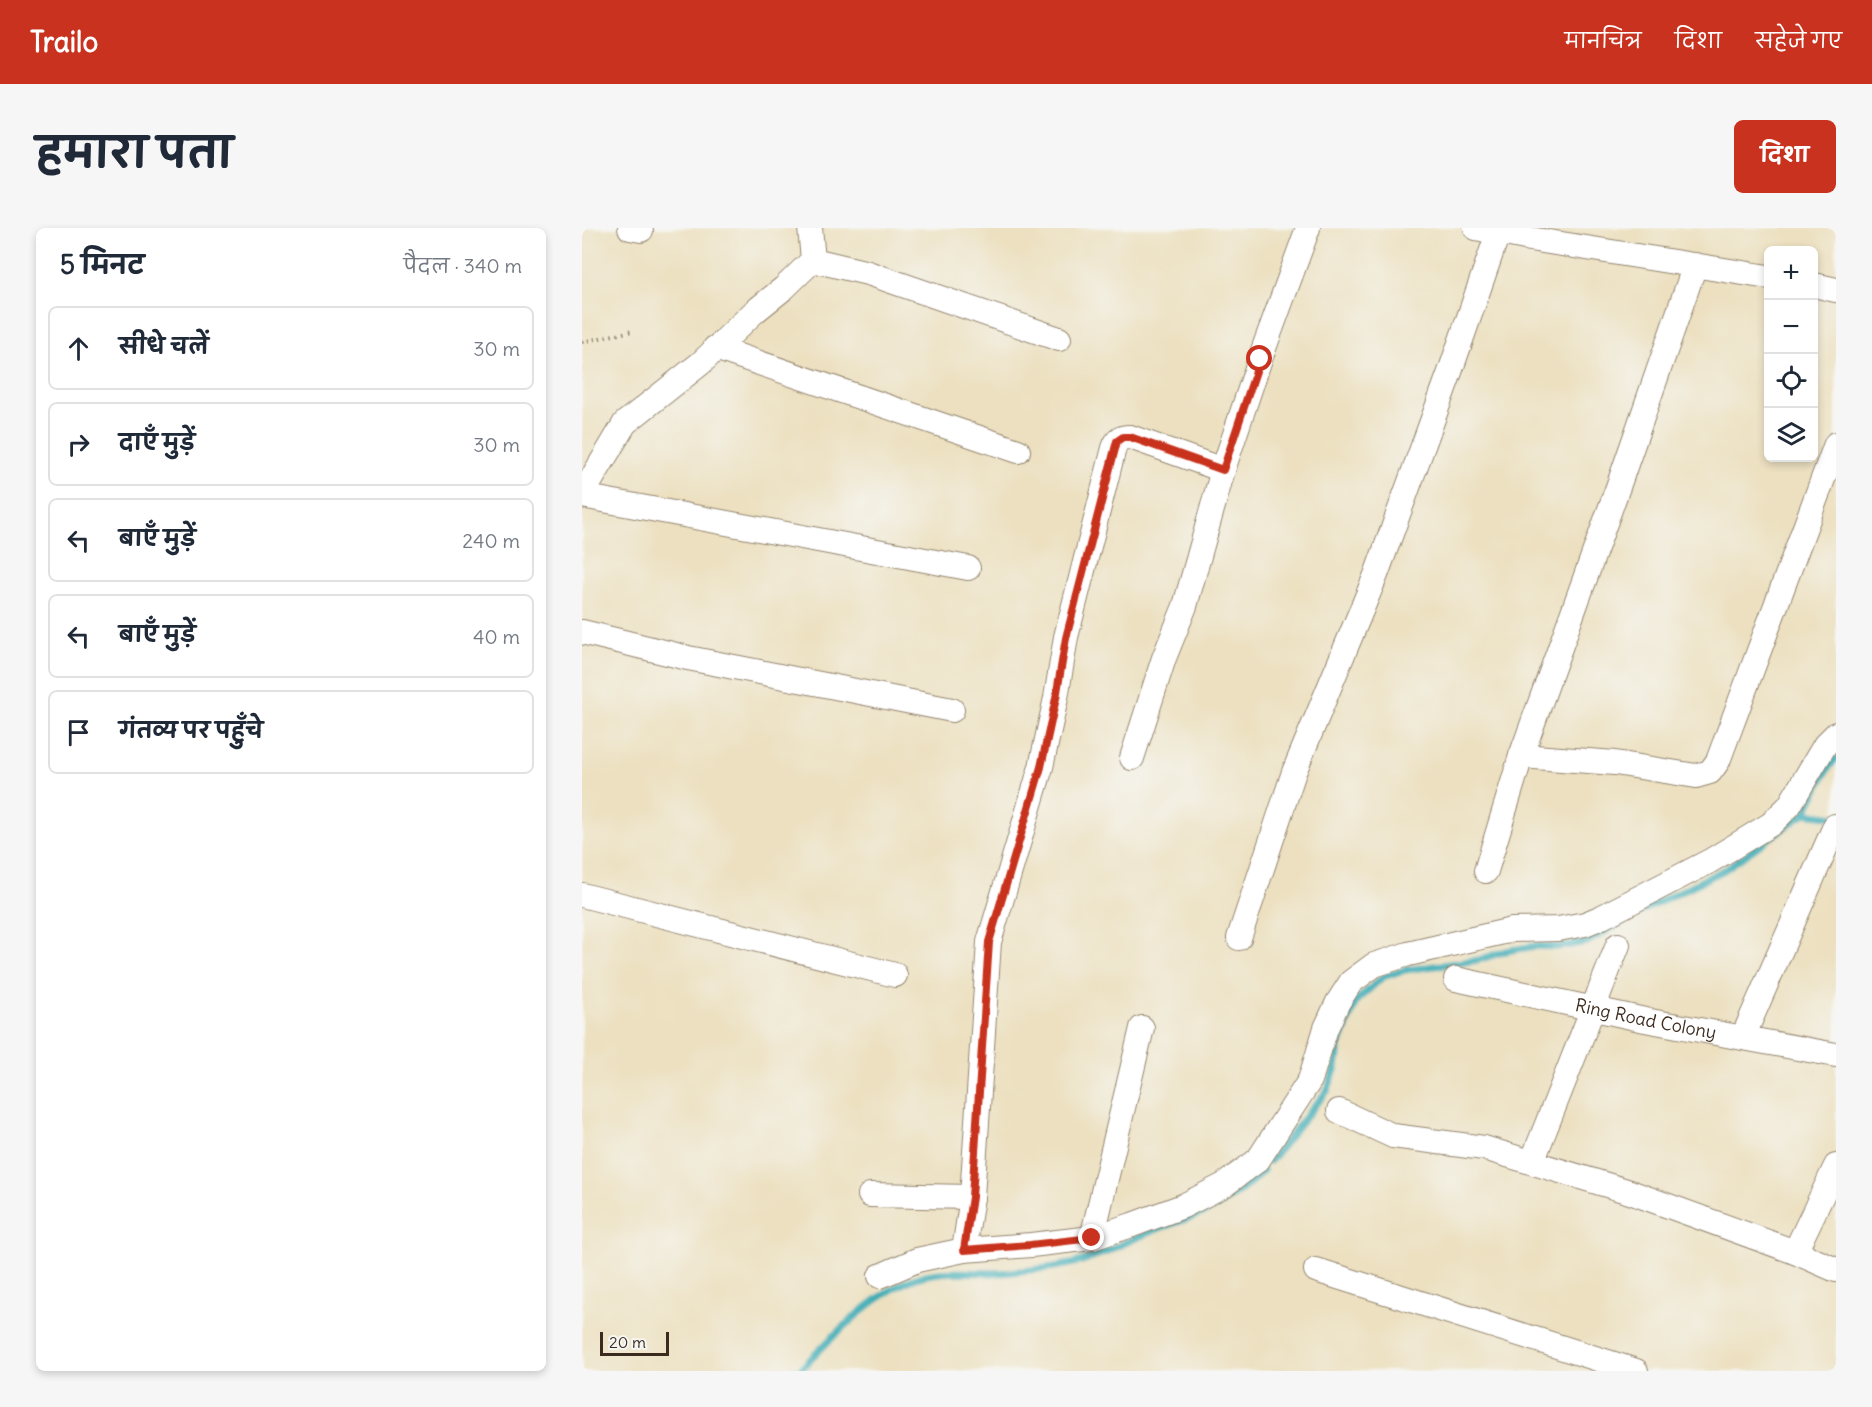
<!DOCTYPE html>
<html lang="hi">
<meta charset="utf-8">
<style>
:root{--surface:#fff;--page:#f6f6f7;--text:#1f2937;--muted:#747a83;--line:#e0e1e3;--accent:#c8321e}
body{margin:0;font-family:Delius,"Playpen Sans Deva",sans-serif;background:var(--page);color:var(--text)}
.controls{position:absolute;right:18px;top:18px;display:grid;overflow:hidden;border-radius:9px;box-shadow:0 3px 9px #0003}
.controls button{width:54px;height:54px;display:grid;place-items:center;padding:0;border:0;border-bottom:2px solid var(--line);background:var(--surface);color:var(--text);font:30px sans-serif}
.scale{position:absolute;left:18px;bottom:15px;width:69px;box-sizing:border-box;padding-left:6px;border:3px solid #3b2a1e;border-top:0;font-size:16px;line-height:21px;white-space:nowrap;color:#3b2a1e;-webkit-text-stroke:4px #f6f6f2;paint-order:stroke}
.stop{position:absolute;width:18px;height:18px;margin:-14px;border:4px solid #c8321e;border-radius:50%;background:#fff}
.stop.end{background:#c8321e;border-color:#fff;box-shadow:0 2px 6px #0008}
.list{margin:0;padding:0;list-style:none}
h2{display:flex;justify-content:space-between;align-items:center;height:78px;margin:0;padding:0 24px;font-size:26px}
h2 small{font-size:20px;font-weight:400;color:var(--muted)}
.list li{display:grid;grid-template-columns:39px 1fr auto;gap:18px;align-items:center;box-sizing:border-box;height:84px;margin:0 12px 12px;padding:0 12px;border:2px solid var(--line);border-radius:9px}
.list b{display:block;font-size:22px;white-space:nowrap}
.list em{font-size:20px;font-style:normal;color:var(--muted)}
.icon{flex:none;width:33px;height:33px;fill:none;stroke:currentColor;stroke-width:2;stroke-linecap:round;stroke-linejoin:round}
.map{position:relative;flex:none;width:1254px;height:1143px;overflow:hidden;border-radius:9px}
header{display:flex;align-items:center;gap:36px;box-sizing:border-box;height:84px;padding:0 30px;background:var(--accent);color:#fff}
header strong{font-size:28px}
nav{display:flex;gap:33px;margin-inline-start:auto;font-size:21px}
.intro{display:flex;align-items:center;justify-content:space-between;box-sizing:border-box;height:144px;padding:0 36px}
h1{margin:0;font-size:42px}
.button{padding:15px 27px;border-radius:9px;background:var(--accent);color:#fff;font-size:21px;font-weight:700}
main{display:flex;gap:36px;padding:0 36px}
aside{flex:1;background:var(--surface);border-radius:9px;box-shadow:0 3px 9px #0003}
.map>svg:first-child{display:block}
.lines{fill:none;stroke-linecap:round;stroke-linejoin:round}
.stream{stroke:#3bacb6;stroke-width:7}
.minor-casing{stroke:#94856f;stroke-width:26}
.path{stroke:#94856f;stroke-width:4;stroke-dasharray:1.5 4.5;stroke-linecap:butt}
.minor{stroke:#fff;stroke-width:24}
.route{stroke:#c8321e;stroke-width:8}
.labels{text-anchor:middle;stroke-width:6;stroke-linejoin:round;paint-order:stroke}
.street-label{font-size:18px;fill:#3b2a1e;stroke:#f6f6f2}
</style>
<header>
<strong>Trailo</strong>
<nav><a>मानचित्र</a><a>दिशा</a><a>सहेजे गए</a></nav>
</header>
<div class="intro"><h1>हमारा पता</h1><a class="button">दिशा</a></div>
<main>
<aside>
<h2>5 मिनट<small>पैदल · 340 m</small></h2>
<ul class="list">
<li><svg class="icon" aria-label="ahead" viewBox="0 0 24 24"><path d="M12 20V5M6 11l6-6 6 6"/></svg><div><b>सीधे चलें</b></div><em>30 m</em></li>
<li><svg class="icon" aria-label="right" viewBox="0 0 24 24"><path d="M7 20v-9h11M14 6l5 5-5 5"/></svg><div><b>दाएँ मुड़ें</b></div><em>30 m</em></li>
<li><svg class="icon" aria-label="left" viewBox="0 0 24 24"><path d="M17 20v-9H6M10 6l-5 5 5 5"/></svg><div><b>बाएँ मुड़ें</b></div><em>240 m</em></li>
<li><svg class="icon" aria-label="left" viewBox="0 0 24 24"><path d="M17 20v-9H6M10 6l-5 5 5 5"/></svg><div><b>बाएँ मुड़ें</b></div><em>40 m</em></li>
<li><svg class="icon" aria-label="arrive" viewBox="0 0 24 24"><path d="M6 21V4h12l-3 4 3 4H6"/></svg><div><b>गंतव्य पर पहुँचे</b></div></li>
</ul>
</aside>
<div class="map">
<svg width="1254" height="1143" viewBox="0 0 1254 1143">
<rect width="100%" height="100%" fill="#f6f6f2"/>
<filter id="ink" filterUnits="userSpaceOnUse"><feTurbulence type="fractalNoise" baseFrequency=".0167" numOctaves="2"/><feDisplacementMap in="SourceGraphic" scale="12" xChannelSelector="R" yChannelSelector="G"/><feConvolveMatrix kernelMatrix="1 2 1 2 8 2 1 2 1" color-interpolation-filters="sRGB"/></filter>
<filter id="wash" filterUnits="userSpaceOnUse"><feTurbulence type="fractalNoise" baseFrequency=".008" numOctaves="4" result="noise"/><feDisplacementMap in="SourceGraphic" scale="24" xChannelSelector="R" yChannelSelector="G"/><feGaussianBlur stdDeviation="1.35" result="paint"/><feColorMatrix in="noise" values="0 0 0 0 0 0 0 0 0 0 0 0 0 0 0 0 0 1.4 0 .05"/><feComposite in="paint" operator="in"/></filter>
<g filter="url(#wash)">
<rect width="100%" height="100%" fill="#ece0c0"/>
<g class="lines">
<!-- stream -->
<g class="stream">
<polyline points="1223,585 1246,540 1254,530"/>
<polyline points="688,933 745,863 754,839 757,818 774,773 801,749 823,742 896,732 924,723 953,718 976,719 1005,714 1061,682 1142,642 1223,585 1254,589"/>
<path d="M217,1143C247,1112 289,1068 329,1052C361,1038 396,1048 429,1044C451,1042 475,1040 496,1034C519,1028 541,1015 563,1006C581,998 600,993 618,986C642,976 664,960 681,942"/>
</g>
</g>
</g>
<g filter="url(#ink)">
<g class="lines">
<!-- minor casing -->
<g class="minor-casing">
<g id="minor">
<polyline points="48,0 59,2"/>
<polyline points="894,0 948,11 1186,49"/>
<polyline points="231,32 286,45 477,111"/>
<polyline points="1232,57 1254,62"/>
<polyline points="133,120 436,223"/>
<polyline points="0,259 9,252 43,195 119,135 172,84 202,60 231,32 228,0"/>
<polyline points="0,268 386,340"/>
<polyline points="0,404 106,430 370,482"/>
<polyline points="939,528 1033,535 1114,548 1128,544 1136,533 1254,216"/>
<polyline points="550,530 582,430 603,378 641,242 678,131 726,0"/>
<polyline points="904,643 939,528 1036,259 1113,37"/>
<polyline points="0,667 313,747"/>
<polyline points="657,710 712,544 794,347 868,144 916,5"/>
<path id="s1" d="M874,751L1063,792L1254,827"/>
<polyline points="1161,809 1253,598"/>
<polyline points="757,883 811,908 902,920 1048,964 1213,1024 1254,1042"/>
<polyline points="950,934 1036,717"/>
<polyline points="288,967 390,969"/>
<polyline points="510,1010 560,800"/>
<path d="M382,1022L390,969L407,714L459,539L474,470L484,409L532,220C535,211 539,209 548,209L641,242"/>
<polyline points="1213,1024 1254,938"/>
<polyline points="734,1042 1054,1143"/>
<polyline points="298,1048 335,1032 382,1022 449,1017 510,1010 550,997 601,978 642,957 676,932 728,852 744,800 756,774 769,754 792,737 826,726 930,702 976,701 1003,696 1020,689 1128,633 1189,596 1207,578 1243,517 1254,506"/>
</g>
</g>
<!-- path -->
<polyline class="path" points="0,114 50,103"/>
<!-- minor -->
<use href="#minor" class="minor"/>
</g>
</g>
<g class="lines" filter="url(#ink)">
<!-- route -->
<polyline class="route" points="510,1010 448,1017 382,1022 390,969 407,714 459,539 474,470 484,410 535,213 541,209 548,209 641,242 678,131"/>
</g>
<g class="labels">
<!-- street labels -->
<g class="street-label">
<text dy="6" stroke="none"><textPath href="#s1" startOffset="194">Ring Road Colony</textPath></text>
</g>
</g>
</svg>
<div class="controls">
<button>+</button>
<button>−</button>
<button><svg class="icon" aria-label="locate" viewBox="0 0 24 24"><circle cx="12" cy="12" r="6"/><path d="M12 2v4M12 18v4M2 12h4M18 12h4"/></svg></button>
<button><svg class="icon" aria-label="layers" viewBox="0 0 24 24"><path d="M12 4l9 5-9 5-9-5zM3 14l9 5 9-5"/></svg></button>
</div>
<div class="scale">20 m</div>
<div class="stop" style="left:678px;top:131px"></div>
<div class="stop end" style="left:510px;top:1010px"></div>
</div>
</main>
